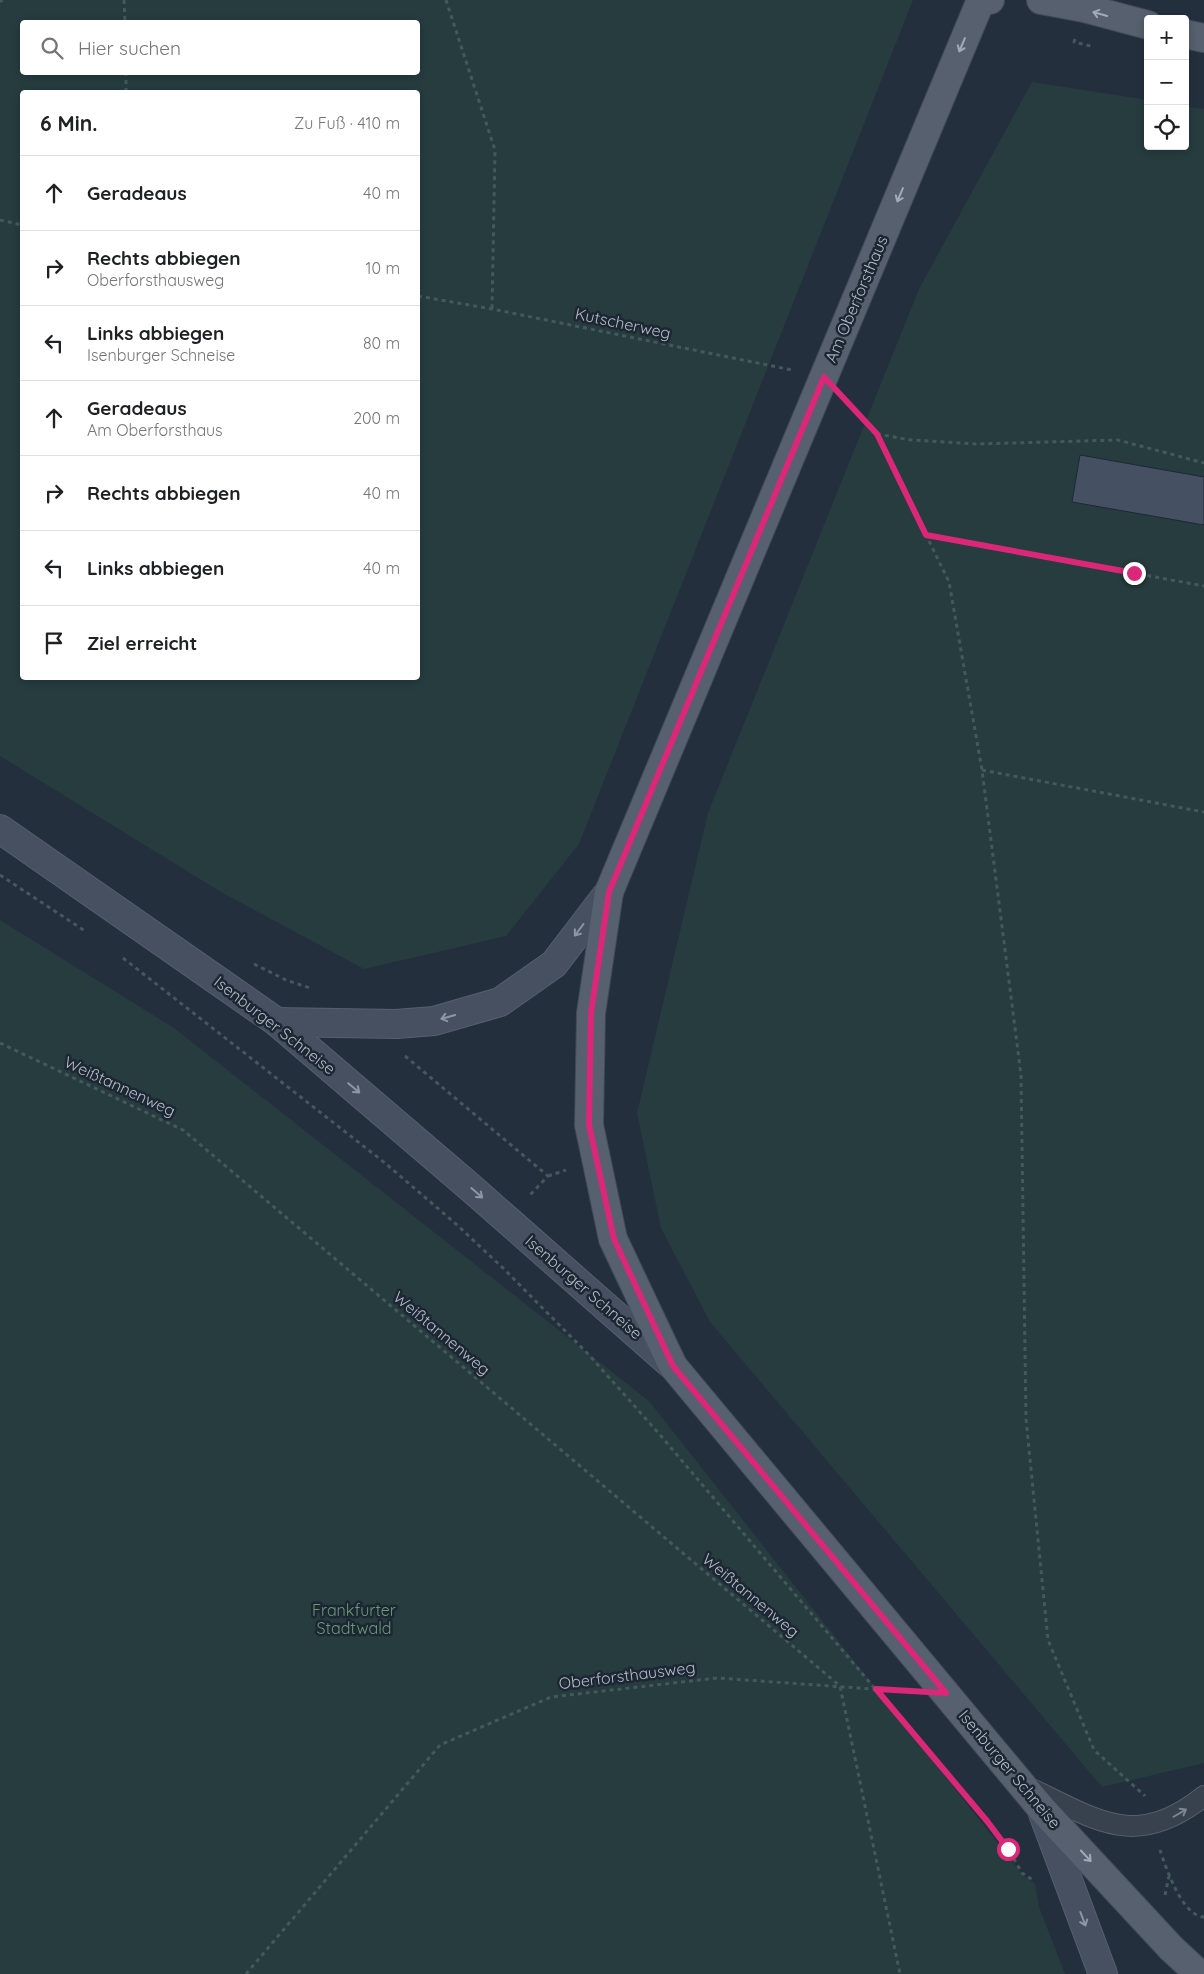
<!DOCTYPE html>
<html lang="de">
<meta charset="utf-8">
<style>
:root{--surface:#fff;--page:#f6f6f6;--text:#202124;--muted:#757577;--line:#e0e0e0}
body{margin:0;font-family:Quicksand,sans-serif;background:var(--page);color:var(--text)}
.controls{position:absolute;right:15px;top:15px;display:grid;overflow:hidden;border-radius:5px;box-shadow:0 2px 8px #0003}
.controls button{width:45px;height:45px;display:grid;place-items:center;padding:0;border:0;border-bottom:1px solid var(--line);background:var(--surface);color:var(--text);font:25px sans-serif}
.stop{position:absolute;width:15px;height:15px;margin:-11px;border:4px solid #db2777;border-radius:50%;background:#fff}
.stop.end{background:#db2777;border-color:#fff;box-shadow:0 1px 5px #0008}
.list{margin:0;padding:0;list-style:none}
h2{display:flex;justify-content:space-between;align-items:center;height:65px;margin:0;padding:0 20px;font-size:21px}
h2 small{font-size:16px;font-weight:400;color:var(--muted)}
.list li{display:grid;grid-template-columns:32px 1fr auto;gap:15px;align-items:center;box-sizing:border-box;height:75px;padding:0 20px;border-top:1px solid var(--line)}
.list b{display:block;font-size:19px;white-space:nowrap}
.list p{margin:0;font-size:16px;white-space:nowrap;color:var(--muted)}
.list em{font-size:16px;font-style:normal;color:var(--muted)}
.icon{flex:none;width:28px;height:28px;fill:none;stroke:currentColor;stroke-width:2;stroke-linecap:round;stroke-linejoin:round}
.map{position:relative;flex:none;width:1204px;height:1974px;overflow:hidden}
.search{position:absolute;background:var(--surface);box-shadow:0 2px 8px #0003;left:20px;top:20px;width:400px;height:55px;display:flex;align-items:center;gap:12px;box-sizing:border-box;padding:0 18px;border-radius:5px;color:var(--muted);font-size:19px}
.panel{position:absolute;background:var(--surface);box-shadow:0 2px 8px #0003;left:20px;top:90px;width:400px;height:590px;border-radius:5px}
.map>svg:first-child{display:block}
.green{fill:#263c3f;fill-rule:evenodd}
.building{fill:#455162;stroke:#1f2835}
.lines{fill:none;stroke-linecap:round;stroke-linejoin:round}
.service-casing{stroke:#565f6c;stroke-width:22}
.secondary-casing{stroke:#565f6c;stroke-width:30}
.primary-casing{stroke:#414a57;stroke-width:30}
.path{stroke:#44595c;stroke-width:3;stroke-dasharray:4 4;stroke-linecap:butt}
.service{stroke:#38414e;stroke-width:20}
.secondary{stroke:#465061;stroke-width:28}
.primary{stroke:#56606e;stroke-width:28}
.oneway{stroke:#a1aab7}
.oneway2{stroke:#8e96a5}
.oneway3{stroke:#7c8592}
.route{stroke:#db2777;stroke-width:6}
.labels{text-anchor:middle;stroke-width:5;stroke-linejoin:round;paint-order:stroke}
.street-label{font-size:16px;fill:#b4bcc9;stroke:#1d2633}
.park-label{font-size:16px;fill:#6b9a76;stroke:#1d2633}
</style>
<div class="map">
<svg width="1204" height="1974" viewBox="0 0 1204 1974">
<rect width="100%" height="100%" fill="#242f3e"/>
<!-- green -->
<g class="green">
<path d="M0,0H913L579,844L506,936L364,969L221,892L0,756ZM22,22H418V72H22ZM418,92V678H22V92Z"/>
<polygon points="1032,82 1148,100 1148,146 1185,146 1185,106 1204,109 1204,1763 1102,1787 710,1322 661,1228 637,1113 708,813 919,289"/>
<polygon points="0,920 174,1028 649,1401 1023,1875 1035,1884 1039,1907 1065,1974 0,1974"/>
</g>
<!-- building -->
<polygon class="building" points="1080,455 1204,477 1204,525 1072,502"/>
<g class="lines">
<!-- service casing -->
<g class="service-casing">
<path id="service" d="M1025,1786C1095,1818 1134,1852 1204,1796"/>
</g>
<!-- secondary casing -->
<g class="secondary-casing">
<g id="secondary">
<polyline points="0,829 277,1022 471,1188 673,1366"/>
<polyline points="277,1022 396,1024 434,1021 500,1002 554,964 609,892"/>
<polyline points="1041,1808 1103,1974"/>
</g>
</g>
<!-- primary casing -->
<g class="primary-casing">
<g id="primary">
<polyline points="990,0 981,0 609,892 591,1013 589,1125 613,1239 673,1366 1041,1808 1171,1948 1199,1974"/>
<polyline points="1041,0 1084,8 1148,25"/>
<polyline points="1185,34 1204,38"/>
</g>
</g>
<!-- path -->
<g class="path">
<polyline points="124,0 125,22"/>
<polyline points="446,0 495,150 492,309"/>
<polyline points="0,2 2,0"/>
<polyline points="1075,39 1074,42 1091,46"/>
<polyline points="126,72 126,92"/>
<polyline points="0,220 22,225"/>
<polyline points="418,296 492,309 792,370"/>
<polyline points="849,404 877,434 949,582 982,770 1021,1075 1026,1419 1048,1640 1094,1750 1145,1796"/>
<polyline points="877,434 911,440 977,444 1118,440 1204,463"/>
<polyline points="927,535 1204,586"/>
<polyline points="982,770 1204,812"/>
<polyline points="0,875 85,931"/>
<polyline points="123,958 385,1163 456,1224 504,1269 590,1356 661,1436 987,1821 1008,1849 1022,1873 1033,1880"/>
<polyline points="254,964 286,980 310,988"/>
<polyline points="0,1043 183,1130 840,1686 900,1974"/>
<polyline points="405,1056 548,1176 529,1196"/>
<polyline points="548,1176 566,1170"/>
<path d="M1160,1850C1166,1868 1182,1916 1204,1917"/>
<polyline points="1165,1895 1169,1876"/>
<polyline points="246,1974 440,1745 551,1697 717,1678 901,1691"/>
</g>
<!-- service -->
<use href="#service" class="service"/>
<!-- secondary -->
<use href="#secondary" class="secondary"/>
<!-- primary -->
<use href="#primary" class="primary"/>
</g>
<!-- one-way arrows -->
<defs><path id="oneway-shaft" d="M-6 0H5M1.5-3L5.5 0L1.5 3" fill="none" stroke-width="1.6" stroke-linecap="round" stroke-linejoin="round" transform="scale(1.25)"/></defs>
<g class="oneway">
<use href="#oneway-shaft" transform="translate(1100 14) rotate(-164)"/>
<use href="#oneway-shaft" transform="translate(962 45) rotate(113)"/>
<use href="#oneway-shaft" transform="translate(900 195) rotate(113)"/>
<use href="#oneway-shaft" transform="translate(1086 1856) rotate(47)"/>
</g>
<g class="oneway2">
<use href="#oneway-shaft" transform="translate(579 930) rotate(127)"/>
<use href="#oneway-shaft" transform="translate(448 1017) rotate(164)"/>
<use href="#oneway-shaft" transform="translate(354 1088) rotate(40)"/>
<use href="#oneway-shaft" transform="translate(477 1193) rotate(41)"/>
<use href="#oneway-shaft" transform="translate(1083 1919) rotate(69)"/>
</g>
<use class="oneway3" href="#oneway-shaft" transform="translate(1180 1813) rotate(-30)"/>
<g class="lines">
<!-- route -->
<polyline class="route" points="1008,1849 987,1821 876,1689 946,1693 673,1366 614,1239 589,1125 591,1013 609,892 824,377 877,434 926,535 1134,573"/>
</g>
<g class="labels">
<!-- street labels -->
<g class="street-label">
<text transform="translate(856 299) rotate(-67)" y="6">Am Oberforsthaus</text>
<text transform="translate(623 323) rotate(12)" y="6">Kutscherweg</text>
<text transform="translate(275 1025) rotate(38)" y="6">Isenburger Schneise</text>
<text transform="translate(120 1086) rotate(25)" y="6">Weißtannenweg</text>
<text transform="translate(584 1287) rotate(41)" y="6">Isenburger Schneise</text>
<text transform="translate(442 1333) rotate(40)" y="6">Weißtannenweg</text>
<text transform="translate(751 1595) rotate(40)" y="6">Weißtannenweg</text>
<text transform="translate(627 1675) rotate(-7)" y="6">Oberforsthausweg</text>
<text transform="translate(1010 1769) rotate(50)" y="6">Isenburger Schneise</text>
</g>
<!-- park labels -->
<g class="park-label">
<text x="354" y="1616">Frankfurter<tspan x="354" dy="18">Stadtwald</tspan></text>
</g>
</g>
</svg>
<div class="controls">
<button>+</button>
<button>−</button>
<button><svg class="icon" aria-label="locate" viewBox="0 0 24 24"><circle cx="12" cy="12" r="6"/><path d="M12 2v4M12 18v4M2 12h4M18 12h4"/></svg></button>
</div>
<div class="stop" style="left:1008px;top:1849px"></div>
<div class="stop end" style="left:1134px;top:573px"></div>
<div class="search"><svg class="icon" aria-label="search" viewBox="0 0 24 24"><circle cx="10" cy="10" r="6"/><path d="M15 15l6 6"/></svg>Hier suchen</div>
<section class="panel">
<h2>6 Min.<small>Zu Fuß · 410 m</small></h2>
<ul class="list">
<li><svg class="icon" aria-label="ahead" viewBox="0 0 24 24"><path d="M12 20V5M6 11l6-6 6 6"/></svg><div><b>Geradeaus</b></div><em>40 m</em></li>
<li><svg class="icon" aria-label="right" viewBox="0 0 24 24"><path d="M7 20v-9h11M14 6l5 5-5 5"/></svg><div><b>Rechts abbiegen</b><p>Oberforsthausweg</p></div><em>10 m</em></li>
<li><svg class="icon" aria-label="left" viewBox="0 0 24 24"><path d="M17 20v-9H6M10 6l-5 5 5 5"/></svg><div><b>Links abbiegen</b><p>Isenburger Schneise</p></div><em>80 m</em></li>
<li><svg class="icon" aria-label="ahead" viewBox="0 0 24 24"><path d="M12 20V5M6 11l6-6 6 6"/></svg><div><b>Geradeaus</b><p>Am Oberforsthaus</p></div><em>200 m</em></li>
<li><svg class="icon" aria-label="right" viewBox="0 0 24 24"><path d="M7 20v-9h11M14 6l5 5-5 5"/></svg><div><b>Rechts abbiegen</b></div><em>40 m</em></li>
<li><svg class="icon" aria-label="left" viewBox="0 0 24 24"><path d="M17 20v-9H6M10 6l-5 5 5 5"/></svg><div><b>Links abbiegen</b></div><em>40 m</em></li>
<li><svg class="icon" aria-label="arrive" viewBox="0 0 24 24"><path d="M6 21V4h12l-3 4 3 4H6"/></svg><div><b>Ziel erreicht</b></div></li>
</ul>
</section>
</div>
